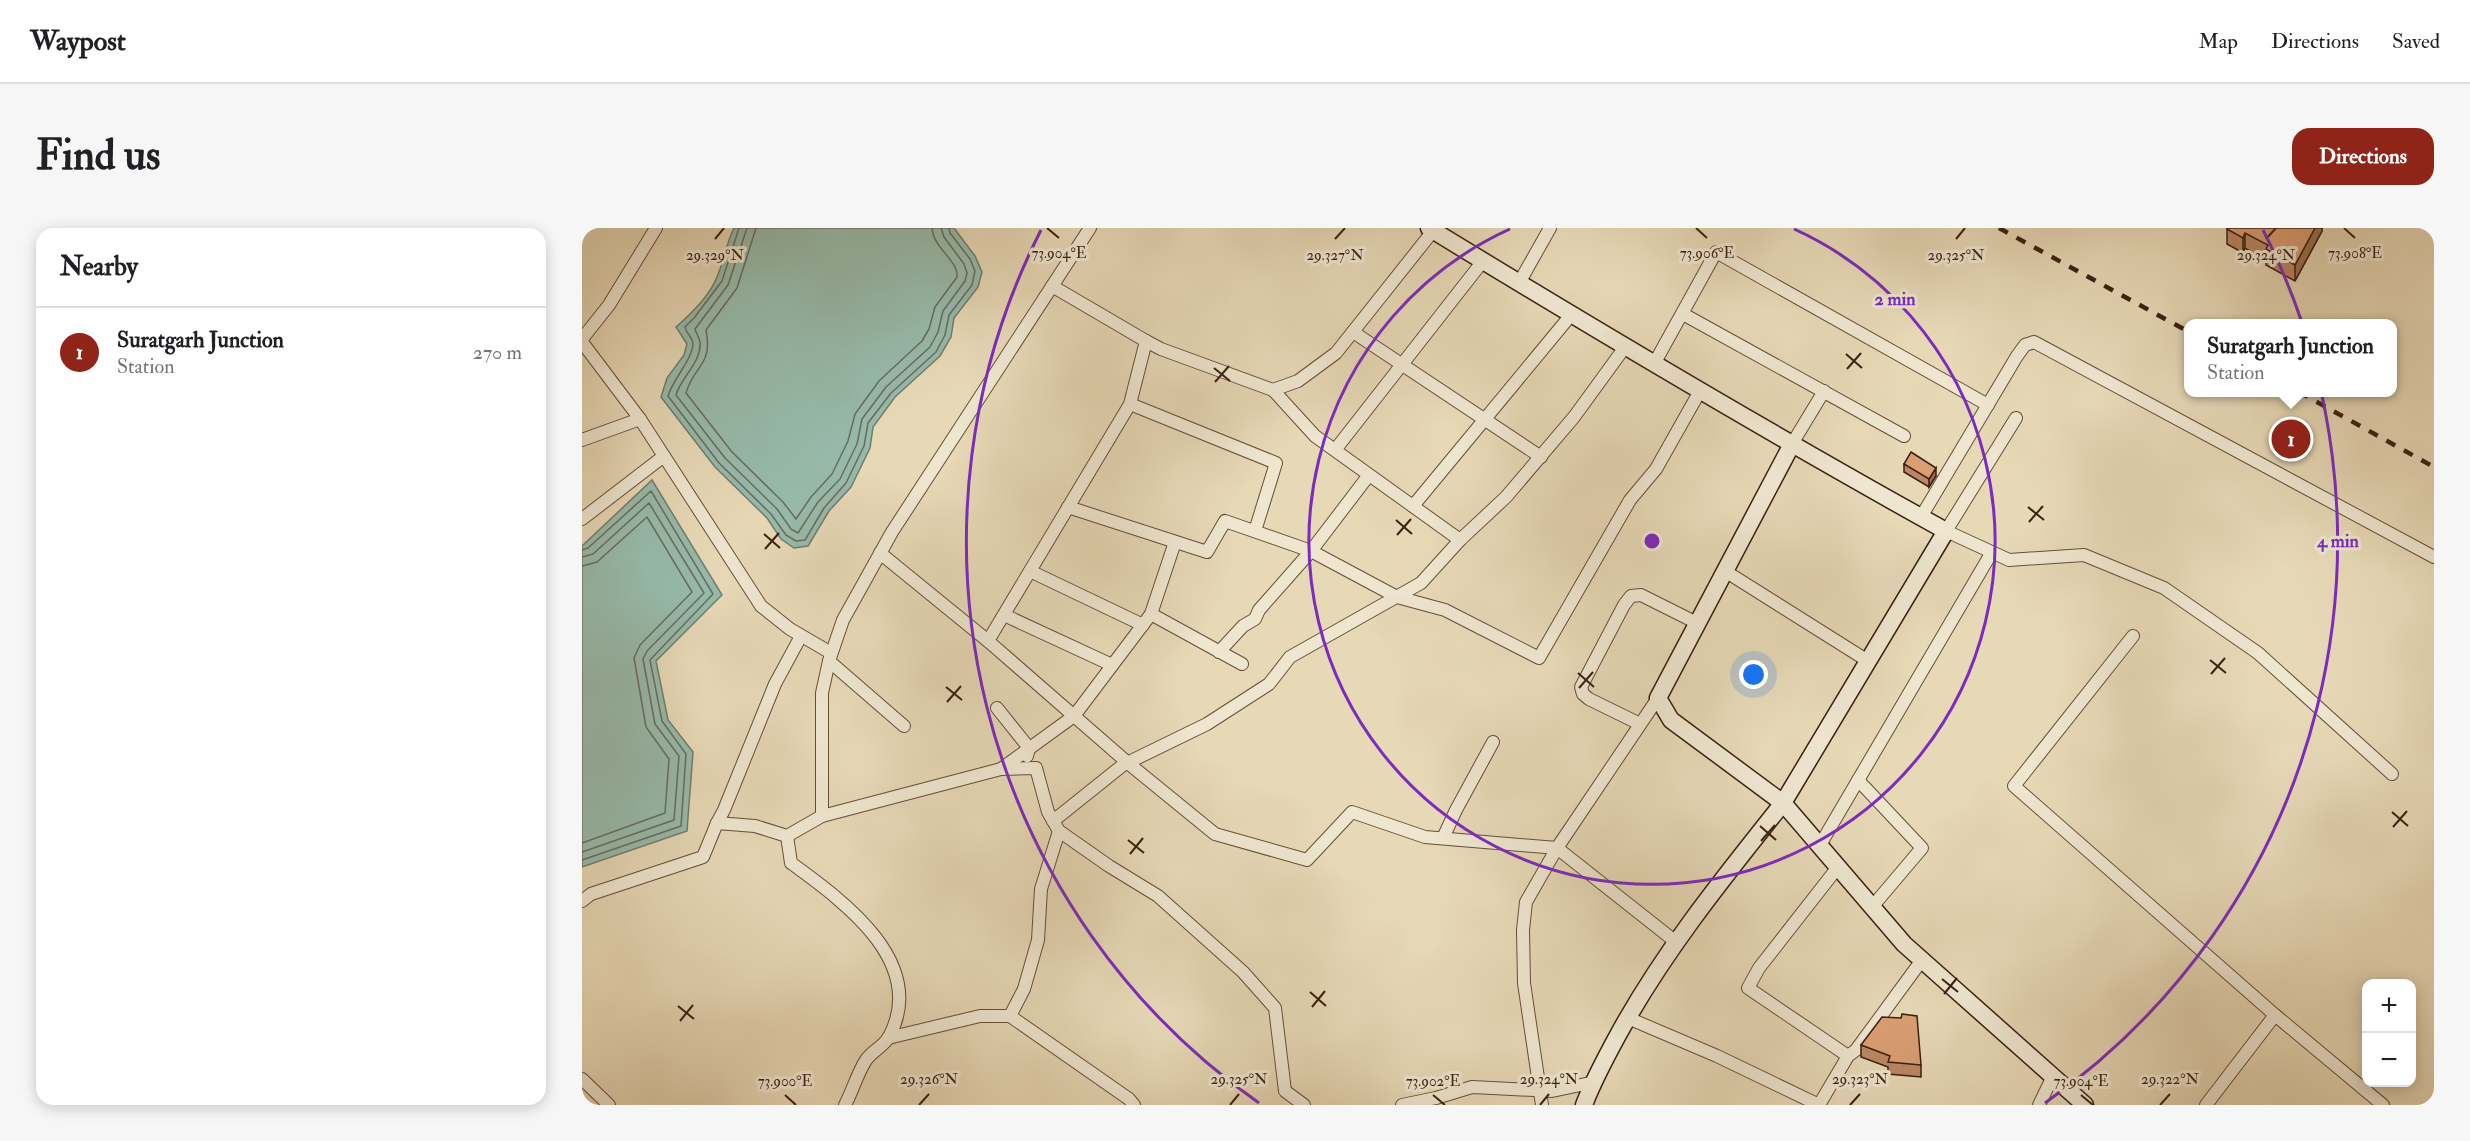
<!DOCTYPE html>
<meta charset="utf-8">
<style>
:root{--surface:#fff;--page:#f6f6f6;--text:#202124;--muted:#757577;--line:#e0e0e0;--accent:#8f2418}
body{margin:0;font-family:"IM FELL Double Pica",serif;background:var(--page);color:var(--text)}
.controls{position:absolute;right:18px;bottom:18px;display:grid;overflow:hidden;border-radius:12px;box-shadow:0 3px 15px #0003}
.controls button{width:54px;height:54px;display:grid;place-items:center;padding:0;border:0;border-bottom:2px solid var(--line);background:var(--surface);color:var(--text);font:30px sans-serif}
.you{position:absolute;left:1172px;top:447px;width:21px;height:21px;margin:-15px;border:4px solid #fff;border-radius:50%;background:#1a73e8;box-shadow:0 0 0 9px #1a73e833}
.badge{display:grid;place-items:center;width:39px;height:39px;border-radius:50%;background:var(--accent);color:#fff;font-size:20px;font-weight:700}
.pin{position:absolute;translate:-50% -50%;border:3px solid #fff;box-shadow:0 2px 6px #0006}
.popup{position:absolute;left:1602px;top:91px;width:213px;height:78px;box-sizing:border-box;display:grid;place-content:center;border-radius:12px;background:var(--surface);filter:drop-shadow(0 2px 4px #0005);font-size:20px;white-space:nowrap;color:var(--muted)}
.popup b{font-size:22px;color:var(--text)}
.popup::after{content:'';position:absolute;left:50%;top:100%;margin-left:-12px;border:12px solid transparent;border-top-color:var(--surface)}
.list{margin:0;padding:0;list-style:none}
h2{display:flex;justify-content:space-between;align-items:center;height:78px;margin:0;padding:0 24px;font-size:26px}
h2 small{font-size:20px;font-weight:400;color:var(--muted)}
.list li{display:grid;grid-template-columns:39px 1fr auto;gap:18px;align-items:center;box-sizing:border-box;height:90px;padding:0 24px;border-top:2px solid var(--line)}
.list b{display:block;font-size:22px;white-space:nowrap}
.list p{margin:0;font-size:20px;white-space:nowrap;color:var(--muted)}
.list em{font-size:20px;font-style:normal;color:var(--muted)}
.map{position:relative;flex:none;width:1852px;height:877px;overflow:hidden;border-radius:18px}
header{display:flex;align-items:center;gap:36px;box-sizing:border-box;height:84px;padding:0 30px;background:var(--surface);border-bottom:2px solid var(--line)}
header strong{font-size:28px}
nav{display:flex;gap:33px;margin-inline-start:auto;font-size:21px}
.intro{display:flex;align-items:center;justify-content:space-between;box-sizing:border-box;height:144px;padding:0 36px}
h1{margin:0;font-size:42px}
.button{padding:15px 27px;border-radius:18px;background:var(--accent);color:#fff;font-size:21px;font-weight:700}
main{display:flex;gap:36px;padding:0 36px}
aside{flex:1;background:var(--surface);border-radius:18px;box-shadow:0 3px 15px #0003}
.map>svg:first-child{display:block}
.water{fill:#97baaa;stroke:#727c6d;stroke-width:1.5}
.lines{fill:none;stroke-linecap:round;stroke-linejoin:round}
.shore{stroke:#696c5e;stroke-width:1.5}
.street-casing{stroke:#664d3a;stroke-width:14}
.secondary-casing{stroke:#3b1f11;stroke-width:19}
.street{stroke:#efe6d0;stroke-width:12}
.secondary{stroke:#efe6d0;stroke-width:16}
.rail{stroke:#3b1f11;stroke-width:4.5;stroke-dasharray:10 10;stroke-linecap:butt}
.wall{fill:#bb8863;stroke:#3b1f11;stroke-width:1.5}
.shaded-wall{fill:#996f50;stroke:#3b1f11;stroke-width:1.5}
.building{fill:#da9e73;stroke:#3b1f11;stroke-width:1.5}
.ticks{fill:none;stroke:#3b1f11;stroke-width:2}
.ring{fill:none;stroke:#7b2cbf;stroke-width:3}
.ticks-label{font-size:15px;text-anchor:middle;fill:#3b1f11;stroke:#efe6d0;stroke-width:6;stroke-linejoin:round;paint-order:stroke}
.centre{fill:#7b2cbf;stroke:#efe6d0;stroke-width:3}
.ring-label{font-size:18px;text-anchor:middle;font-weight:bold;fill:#7b2cbf;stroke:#efe6d0;stroke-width:6;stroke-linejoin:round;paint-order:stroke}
</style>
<header>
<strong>Waypost</strong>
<nav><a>Map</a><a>Directions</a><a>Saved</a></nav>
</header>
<div class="intro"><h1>Find us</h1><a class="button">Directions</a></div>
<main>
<aside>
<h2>Nearby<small></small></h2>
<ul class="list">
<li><span class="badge">1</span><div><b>Suratgarh Junction</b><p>Station</p></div><em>270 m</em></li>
</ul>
</aside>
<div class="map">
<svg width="1852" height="877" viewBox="0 0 1852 877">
<rect width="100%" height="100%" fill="#e7d8b6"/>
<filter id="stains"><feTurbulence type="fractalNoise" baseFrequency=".00333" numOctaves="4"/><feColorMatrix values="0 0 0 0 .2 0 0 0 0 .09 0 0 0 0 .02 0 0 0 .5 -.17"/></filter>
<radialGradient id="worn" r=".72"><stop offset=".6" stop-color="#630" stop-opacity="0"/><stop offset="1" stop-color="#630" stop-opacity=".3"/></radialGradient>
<!-- water -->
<g class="water">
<path d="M152,0H372L393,28L400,44L396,59L372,90L369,109L358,128L313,169L291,199L288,220L269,259L247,283L226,318L212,320L199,311L185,290L133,239L79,169L85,150L102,127L105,116L94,99C109,86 128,67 135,49C142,33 144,16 152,0Z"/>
<polygon points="70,252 140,367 74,433 86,492 111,524 105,603 0,639 0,318"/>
</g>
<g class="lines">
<!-- shore -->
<g class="shore">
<path d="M157,0L140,53L112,90L103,99C104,105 111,110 111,116C110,132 91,151 86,168L137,235L189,286L204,307L214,313L223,312L242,280L264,255L282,218L286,195L309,165L354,124L363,107L367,87L390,57L393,43L388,31L368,5L367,0"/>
<path d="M165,0L146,57L113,101C114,105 117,109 118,114C120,134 99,149 94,167L143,230L195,281L209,301L216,305L236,274L258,251L275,216L280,191L304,159L348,119L356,104L361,83L383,53L385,45L382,36L362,9L359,0"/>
<path d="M174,0L155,60L124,102C131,138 112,137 104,165L150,224L201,274L214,291L229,269L250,246L266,213L273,186L297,153L340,113L347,101L353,79L375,49C377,33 351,20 350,0"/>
<polyline points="0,322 6,320 69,263 131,366 68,432 80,493 104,526 99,598 0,632"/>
<polyline points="0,329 11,326 67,275 122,365 65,423 61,431 73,496 97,528 92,592 0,624"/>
<polyline points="0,338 15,334 65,289 110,364 58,417 52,430 64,499 87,531 83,585 0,615"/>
</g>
<!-- street casing -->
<g class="street-casing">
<g id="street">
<polyline points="508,0 310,304 261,392 247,433 240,465 240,588 419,541 454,540 466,584 477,603 527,638 576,668 661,744 693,780 703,863 722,877"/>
<polyline points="851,3 754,125 716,153 691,162 579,121 564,113 548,176 406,413 546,535 633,606 725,632 770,584 843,609 975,620 1076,470"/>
<polyline points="937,55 968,0"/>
<polyline points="470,58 564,113"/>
<polyline points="1101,86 1322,208"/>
<polyline points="771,104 959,229"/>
<polyline points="0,111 27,77 74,0"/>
<polyline points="0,114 58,191 179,378 208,401 249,425"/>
<polyline points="1072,136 1134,24 1406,177"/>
<polyline points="691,162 733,208 878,312"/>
<polyline points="548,176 694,235 673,303"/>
<polyline points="1434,190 1364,303 1427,332 1502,327 1582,360 1676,425 1810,546"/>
<polyline points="0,212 58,191"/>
<polyline points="1210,216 1242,163"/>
<polyline points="753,222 901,33"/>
<polyline points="831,278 989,87"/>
<polyline points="486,279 625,324 643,293 729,323 815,369 863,382 957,430 1048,272 1074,241 1118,163"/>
<polyline points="1339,289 1435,128 1443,117 1452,114 1852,329"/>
<polyline points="0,291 82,228"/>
<polyline points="298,325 406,413"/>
<polyline points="448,343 561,397"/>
<polyline points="1143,343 1286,433"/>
<polyline points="569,386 593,314"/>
<polyline points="422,387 530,437"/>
<polyline points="1551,408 1432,558 1693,787 1624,877"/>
<polyline points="637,424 661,398 673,391 677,382 729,323 787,247"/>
<polyline points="247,433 322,498"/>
<polyline points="415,480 447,520 445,528"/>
<polyline points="1058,496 1007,471 1001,466 999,459 1042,377 1049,368 1059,367 1115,395"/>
<polyline points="419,541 492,488 569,386 660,436"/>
<polyline points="1276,552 1340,620 1290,679"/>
<polyline points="471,593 541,537 625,496 687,456 708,429 839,355 878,312 924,269 992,189 1043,119"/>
<polyline points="135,595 142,582 193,456 219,408"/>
<polyline points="477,603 459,661 456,712 442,761 428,788 547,871 552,877"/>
<path d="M205,608L209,635C261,673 347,734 307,809C302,818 290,823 284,832C275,846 271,862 263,877"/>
<polyline points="861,610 874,582 911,514"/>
<polyline points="1238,617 1410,324"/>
<polyline points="1256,639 1177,740 1166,760 1266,828"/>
<polyline points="0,673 9,666 121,629 135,595 173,598 205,608 240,588"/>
<polyline points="1693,787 1801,877"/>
<polyline points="1046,790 1135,828 1237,877"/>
<polyline points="306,810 398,788 428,788"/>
<polyline points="0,851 27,877"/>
<polyline points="820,877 854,870 890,859 970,863 1013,854"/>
<polyline points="960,877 942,755 941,702 944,674 975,620 1094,714"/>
<polyline points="1237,877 1266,828 1274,822 1340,732"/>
<polyline points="1457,877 1471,848"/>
</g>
</g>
<!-- secondary casing -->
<g class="secondary-casing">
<g id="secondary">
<path d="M847,0C1017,104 1189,206 1364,303L1201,575L1322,716L1503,877"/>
<path d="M1002,877C1011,853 1024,829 1036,807C1082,723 1142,649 1201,575L1089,492L1076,470L1210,216"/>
</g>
</g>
<!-- street -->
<use href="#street" class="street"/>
<!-- secondary -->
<use href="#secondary" class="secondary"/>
<!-- rail -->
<g class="rail">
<polyline points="1417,0 1607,104"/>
<polyline points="1717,164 1852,239"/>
</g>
</g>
<!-- wall -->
<g class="wall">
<polygon points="1740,0 1740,3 1713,53 1684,37 1684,32 1663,20 1661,25 1645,16 1645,1"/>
<polygon points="1322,236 1354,248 1347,259 1322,244"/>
<polygon points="1279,817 1339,837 1339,849 1306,846 1306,839 1279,829"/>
</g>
<!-- shaded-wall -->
<g class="shaded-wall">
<polygon points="1733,0 1740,0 1740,3 1713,53 1713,37"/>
<polygon points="1663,5 1663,20 1661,25 1661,10"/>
<polygon points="1354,240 1354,248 1347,259 1347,251"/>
</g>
<!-- building -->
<g class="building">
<polygon points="1645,0 1733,0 1713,37 1684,21 1686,17 1663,5 1661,10 1645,1"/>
<polygon points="1329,224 1354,240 1347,251 1322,236"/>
<polygon points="1320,786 1335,788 1339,837 1306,834 1308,828 1279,817 1300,789 1319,790"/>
</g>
<!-- ticks -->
<path class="ticks" d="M465,0L477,10M1114,0L1125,10M1762,0L1773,10M133,11L142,0M753,11L763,0M1374,11L1383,0M1684,11L1694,0M1264,126L1280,140M632,140L648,153M1265,141L1279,125M633,154L647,138M1446,279L1462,292M814,292L830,306M1447,294L1461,278M182,306L198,320M815,307L829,291M183,321L197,305M1628,432L1644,445M996,445L1012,459M1629,446L1643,430M364,459L380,472M997,460L1011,444M365,474L379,458M1810,584L1826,598M1178,598L1194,612M1811,599L1825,583M546,612L562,625M1179,613L1193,597M548,626L561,610M1360,751L1376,764M728,764L744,778M1362,766L1375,750M96,778L112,791M730,779L743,763M98,793L111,777M203,867L214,877M851,867L863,877M1499,867L1511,877M337,877L347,866M648,877L657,866M958,877L967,866M1268,877L1278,866M1578,877L1588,866"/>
<!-- distance rings -->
<g class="ring">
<path d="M1212 1A343 343 0 1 1 928 1"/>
<path d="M677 875A686 686 0 0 1 459 2M1681 2A686 686 0 0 1 1463 875"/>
</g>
<g class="ticks-label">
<text x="477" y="30">73.904°E</text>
<text x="1773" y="30">73.908°E</text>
<text x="1125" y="30">73.906°E</text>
<text x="133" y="32">29.329°N</text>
<text x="753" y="32">29.327°N</text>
<text x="1374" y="32">29.325°N</text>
<text x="1684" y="32">29.324°N</text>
<text x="347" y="856">29.326°N</text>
<text x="657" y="856">29.325°N</text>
<text x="967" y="856">29.324°N</text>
<text x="1278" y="856">29.323°N</text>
<text x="1588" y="856">29.322°N</text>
<text x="203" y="858">73.900°E</text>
<text x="851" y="858">73.902°E</text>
<text x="1499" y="858">73.904°E</text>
</g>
<circle cx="1070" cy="313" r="9" class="centre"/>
<g class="ring-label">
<text x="1313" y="77">2 min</text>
<text x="1756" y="319">4 min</text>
</g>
<rect width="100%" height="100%" filter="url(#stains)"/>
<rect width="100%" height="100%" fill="url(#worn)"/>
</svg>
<div class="controls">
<button>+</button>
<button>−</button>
</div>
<div class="you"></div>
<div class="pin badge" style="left:1709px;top:211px">1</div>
<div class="popup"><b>Suratgarh Junction</b>Station</div>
</div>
</main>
